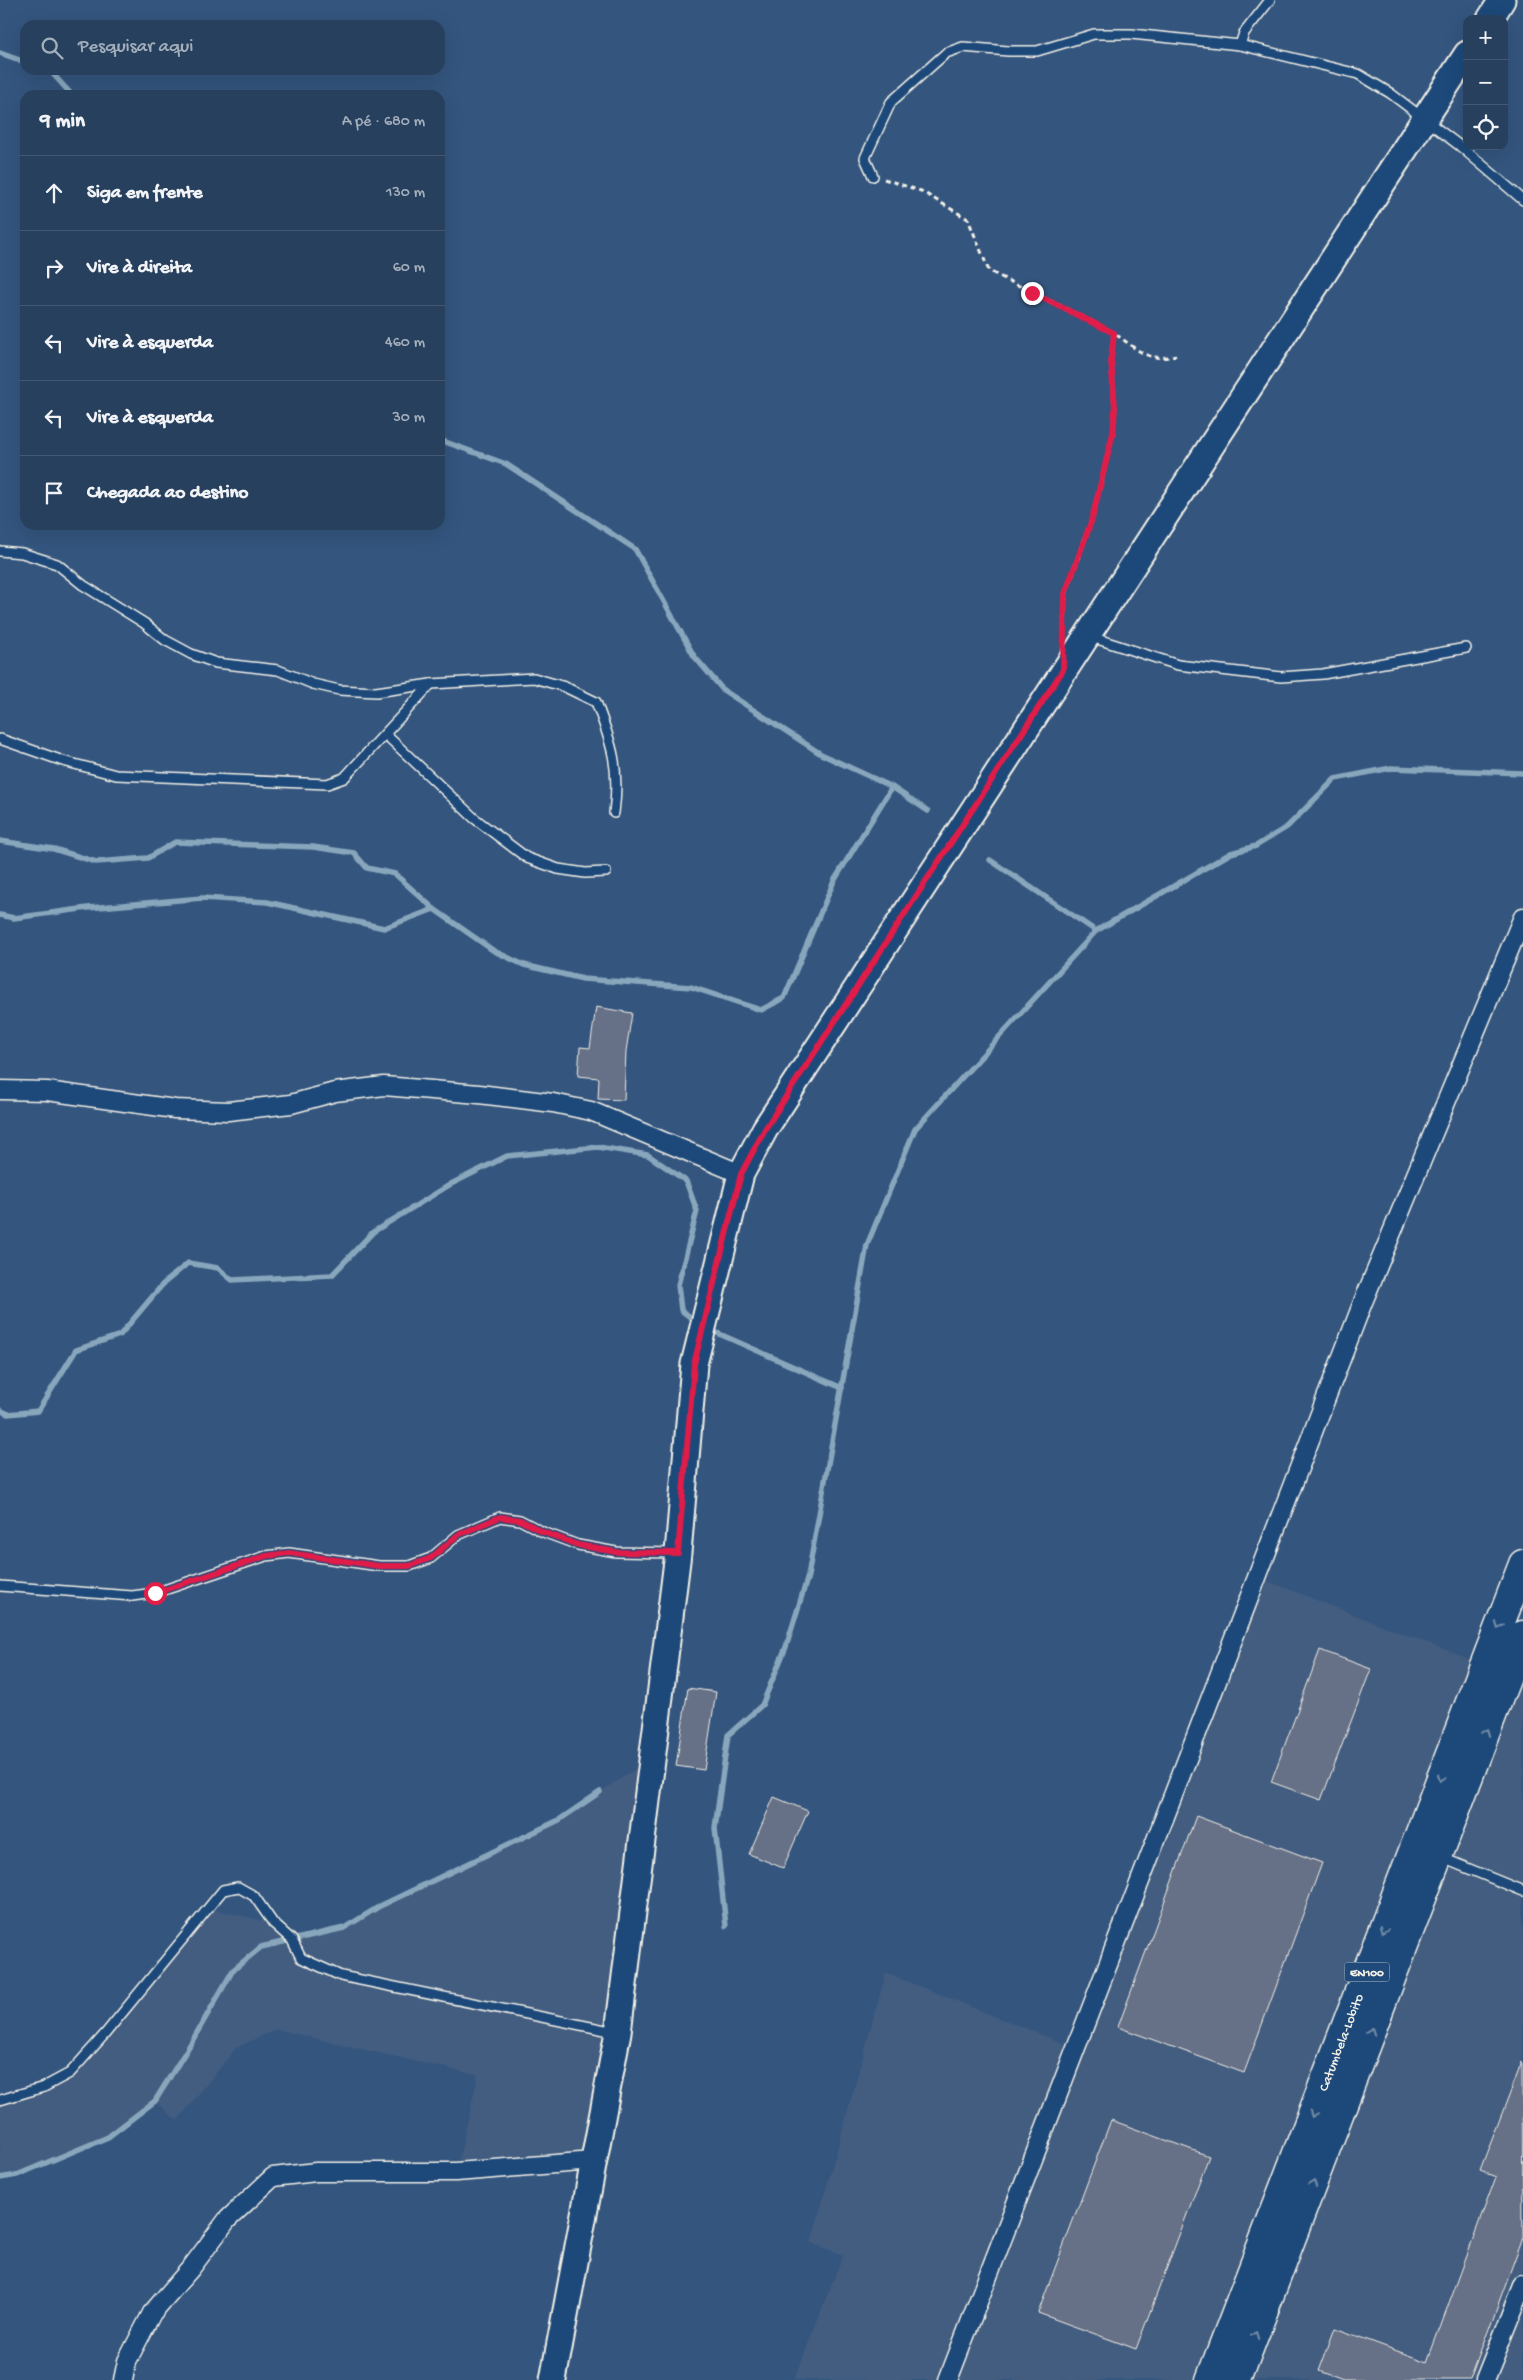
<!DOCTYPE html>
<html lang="pt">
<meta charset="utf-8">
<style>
:root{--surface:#27405e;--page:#2f4764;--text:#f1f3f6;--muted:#a4afbc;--line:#435973}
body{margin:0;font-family:"Gochi Hand",sans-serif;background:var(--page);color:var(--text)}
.controls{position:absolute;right:15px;top:15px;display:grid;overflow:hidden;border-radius:10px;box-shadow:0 5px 20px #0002}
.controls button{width:45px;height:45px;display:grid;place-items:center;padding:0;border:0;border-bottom:1px solid var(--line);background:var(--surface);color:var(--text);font:25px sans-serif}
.stop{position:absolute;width:15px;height:15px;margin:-11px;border:4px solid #e11d48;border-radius:50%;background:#fff}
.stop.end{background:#e11d48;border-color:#fff;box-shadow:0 1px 5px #0008}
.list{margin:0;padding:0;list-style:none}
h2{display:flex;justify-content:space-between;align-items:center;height:65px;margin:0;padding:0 20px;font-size:21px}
h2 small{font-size:16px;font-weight:400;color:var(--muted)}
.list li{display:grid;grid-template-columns:32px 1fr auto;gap:15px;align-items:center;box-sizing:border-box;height:75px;padding:0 20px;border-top:1px solid var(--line)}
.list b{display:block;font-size:19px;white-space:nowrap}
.list em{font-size:16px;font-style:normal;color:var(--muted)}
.icon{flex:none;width:28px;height:28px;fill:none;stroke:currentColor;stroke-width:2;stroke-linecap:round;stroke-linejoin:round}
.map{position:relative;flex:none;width:1523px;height:2380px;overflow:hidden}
.search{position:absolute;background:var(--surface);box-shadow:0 5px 20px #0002;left:20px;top:20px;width:425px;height:55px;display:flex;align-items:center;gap:12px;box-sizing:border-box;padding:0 18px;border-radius:15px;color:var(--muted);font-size:19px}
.panel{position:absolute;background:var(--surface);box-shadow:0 5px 20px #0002;left:20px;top:90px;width:425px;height:440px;border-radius:15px}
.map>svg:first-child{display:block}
.built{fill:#435d80}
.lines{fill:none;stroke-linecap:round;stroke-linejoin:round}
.stream{stroke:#89a7bc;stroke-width:5.5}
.building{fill:#666f86;stroke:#f4f1e8}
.lane-casing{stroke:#f4f1e8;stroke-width:12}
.street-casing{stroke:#f4f1e8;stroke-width:21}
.secondary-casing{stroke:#f4f1e8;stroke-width:29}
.highway-casing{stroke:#f4f1e8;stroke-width:31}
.path{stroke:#f4f1e8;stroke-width:3;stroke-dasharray:5 4;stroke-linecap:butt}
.lane{stroke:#1f4a7a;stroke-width:9}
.street{stroke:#1f4a7a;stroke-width:18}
.secondary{stroke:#1f4a7a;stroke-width:25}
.highway{stroke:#1f4a7a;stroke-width:28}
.oneway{stroke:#748da6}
.route{stroke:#e11d48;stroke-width:6}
.labels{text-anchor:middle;stroke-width:4;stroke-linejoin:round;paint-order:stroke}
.shield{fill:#1f4a7a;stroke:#b4bfc7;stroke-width:1}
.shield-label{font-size:12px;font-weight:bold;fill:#f4f1e8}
.street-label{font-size:14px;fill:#f4f1e8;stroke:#1f4a7a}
</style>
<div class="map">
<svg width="1523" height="2380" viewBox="0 0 1523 2380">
<rect width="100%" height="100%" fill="#34557e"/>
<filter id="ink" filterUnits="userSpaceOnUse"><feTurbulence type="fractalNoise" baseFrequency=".02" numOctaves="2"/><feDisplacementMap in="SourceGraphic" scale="10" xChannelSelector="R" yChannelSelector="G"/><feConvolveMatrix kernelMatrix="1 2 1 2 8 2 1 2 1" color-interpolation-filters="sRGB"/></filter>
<g filter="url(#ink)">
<!-- built -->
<g class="built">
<polygon points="1257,1577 1508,1674 1523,1635 1523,2380 1498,2380 1487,2376 1485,2380 794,2380 843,2255 811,2243 886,1973 1075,2048"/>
<polygon points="642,1764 593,2161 456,2172 478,2075 333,2043 277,2029 236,2048 177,2121 155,2101 108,2137 17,2175 0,2178 0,2100 70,2073 209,1908 273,1923 292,1940 344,1928 380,1906 559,1820"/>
</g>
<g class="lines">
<!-- stream -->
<g class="stream">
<polyline points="0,53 25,62"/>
<polyline points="46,70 52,73 72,95"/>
<polyline points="440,440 506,464 635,549 694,656 723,690 821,754 892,787 928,811"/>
<polyline points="0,841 54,849 96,862 148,858 175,842 313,847 354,853 367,868 395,874 434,909 494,951 524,965 583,979 691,987 761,1010 784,998 834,881 892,787"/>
<polyline points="990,860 1096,931"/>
<polyline points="0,915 14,918 88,908 202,898 267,902 384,928 434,909"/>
<polyline points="708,1329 842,1388"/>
<polyline points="0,1410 8,1414 38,1411 76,1350 120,1335 163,1284 188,1263 218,1268 232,1280 332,1275 373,1232 451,1184 507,1156 598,1147 648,1155 686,1181 697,1211 678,1285 681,1310 698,1323"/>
<polyline points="726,1926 715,1828 728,1735 762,1705 786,1647 808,1576 867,1245 915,1129 1096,931 1231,853 1256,846 1287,827 1335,779 1391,768 1523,773"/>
<polyline points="0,2178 17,2175 108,2137 155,2101 191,2043 233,1970 261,1947 344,1928 380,1906 559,1820 600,1792"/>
</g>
</g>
<!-- building -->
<g class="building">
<polygon points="596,1007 632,1013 626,1051 624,1100 598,1099 599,1078 578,1076 580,1047 590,1048"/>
<polygon points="1320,1650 1371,1669 1321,1800 1271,1782"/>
<polygon points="688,1688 716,1692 704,1770 676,1766"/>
<polygon points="774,1797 808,1811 783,1868 749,1854"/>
<polygon points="1196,1816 1322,1863 1244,2073 1118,2027"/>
<polygon points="1522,2061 1523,2237 1470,2380 1343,2380 1319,2371 1335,2328 1427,2362 1496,2177 1480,2171"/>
<polygon points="1111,2120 1209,2156 1136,2349 1038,2313"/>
</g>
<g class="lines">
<!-- lane casing -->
<g class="lane-casing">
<g id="lane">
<polyline points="1240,45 1244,33 1270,0"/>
<polyline points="873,176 865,158 891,102 946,53 963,47 1008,51 1037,51 1094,34 1131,34 1240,45 1358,74 1390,93 1460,146 1523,200"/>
<path d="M0,551L22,553L57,564L83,585L144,623L165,640L191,654L216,663L278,670L313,684L339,690L376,692L431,684L534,678L565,687L596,702C612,744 620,768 614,813"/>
<polyline points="1088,636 1178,665 1281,677 1323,674 1466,648"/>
<polyline points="385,734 474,818 527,858 558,869 585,873 606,872"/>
<polyline points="0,739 63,761 116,775 327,784 344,778 431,684"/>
<polyline points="0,1586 132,1596 155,1593 266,1556 289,1553 379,1566 409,1566 431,1558 458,1535 500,1517 520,1520 543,1532 578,1545 616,1552 675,1553"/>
<polyline points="1440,1857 1523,1891"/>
<polyline points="0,2100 44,2087 70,2073 105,2034 223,1890 238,1887 254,1896 273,1923 292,1940 301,1958 341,1976 615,2032"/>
</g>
</g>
<!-- street casing -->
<g class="street-casing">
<g id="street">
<polyline points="0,1090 47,1091 175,1109 228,1111 291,1104 335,1092 384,1086 479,1094 553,1103 591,1111 741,1174"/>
<polyline points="123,2380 127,2361 152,2313 191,2268 227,2220 273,2177 316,2172 456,2172 593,2161"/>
<polyline points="948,2380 1363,1302 1523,917"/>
<polyline points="1485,2380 1523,2285"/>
</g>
</g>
<!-- secondary casing -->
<g class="secondary-casing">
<g id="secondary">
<polyline points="1490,19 1502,0"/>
<polyline points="553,2380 618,2032 678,1553 694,1364 741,1174 765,1129 1467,54"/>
</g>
</g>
<!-- highway casing -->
<g class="highway-casing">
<g id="highway">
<polyline points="1210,2380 1523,1564"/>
<polyline points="1237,2380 1523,1635"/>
</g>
</g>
<!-- path -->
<g class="path">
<polyline points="884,179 921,191 968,219 989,271 1114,333"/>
<path d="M1064,629L1065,595L1092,519L1113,433L1115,409L1111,360L1114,333C1136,348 1148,364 1176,355"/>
</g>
<!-- lane -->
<use href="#lane" class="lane"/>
<!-- street -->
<use href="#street" class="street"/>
<!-- secondary -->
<use href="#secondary" class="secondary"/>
<!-- highway -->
<use href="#highway" class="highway"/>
</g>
<!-- one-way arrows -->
<defs><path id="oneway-chevron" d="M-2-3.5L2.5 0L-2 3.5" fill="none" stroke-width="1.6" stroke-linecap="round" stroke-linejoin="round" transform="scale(1.25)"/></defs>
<g class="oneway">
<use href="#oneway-chevron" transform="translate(1499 1626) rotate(111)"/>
<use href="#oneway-chevron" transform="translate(1486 1732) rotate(-69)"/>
<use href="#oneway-chevron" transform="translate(1441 1778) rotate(111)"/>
<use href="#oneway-chevron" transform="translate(1383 1930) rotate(111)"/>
<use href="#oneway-chevron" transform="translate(1371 2031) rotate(-69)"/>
<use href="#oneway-chevron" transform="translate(1313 2114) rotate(111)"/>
<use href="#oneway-chevron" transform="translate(1313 2183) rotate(-69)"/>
<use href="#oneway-chevron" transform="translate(1255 2335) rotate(-69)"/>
</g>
</g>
<g class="lines" filter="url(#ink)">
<!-- route -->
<polyline class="route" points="155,1593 266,1556 289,1553 379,1566 409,1566 431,1558 458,1535 500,1517 520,1520 543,1532 578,1545 616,1552 678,1553 694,1364 741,1174 765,1129 1063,670 1065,594 1092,519 1113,433 1115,408 1111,360 1114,333 1032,293"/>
</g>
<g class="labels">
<!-- shield labels -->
<rect class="shield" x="1344.5" y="1962.5" width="45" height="19" rx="4"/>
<g class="shield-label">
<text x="1367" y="1976">EN100</text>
</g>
<!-- street labels -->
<g class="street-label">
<text transform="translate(1340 2042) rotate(-69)" y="5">Catumbela-Lobito</text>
</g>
</g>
</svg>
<div class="controls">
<button>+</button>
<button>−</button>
<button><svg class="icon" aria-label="locate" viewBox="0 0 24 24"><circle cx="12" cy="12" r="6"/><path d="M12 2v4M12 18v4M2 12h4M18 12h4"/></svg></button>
</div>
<div class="stop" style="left:155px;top:1593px"></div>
<div class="stop end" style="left:1032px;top:293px"></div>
<div class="search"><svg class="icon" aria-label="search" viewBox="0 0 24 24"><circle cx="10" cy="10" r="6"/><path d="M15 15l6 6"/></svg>Pesquisar aqui</div>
<section class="panel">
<h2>9 min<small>A pé · 680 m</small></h2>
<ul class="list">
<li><svg class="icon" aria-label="ahead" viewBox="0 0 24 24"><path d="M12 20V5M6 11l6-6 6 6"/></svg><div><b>Siga em frente</b></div><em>130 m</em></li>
<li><svg class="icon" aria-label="right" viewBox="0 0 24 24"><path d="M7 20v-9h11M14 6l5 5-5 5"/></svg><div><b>Vire à direita</b></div><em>60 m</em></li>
<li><svg class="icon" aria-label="left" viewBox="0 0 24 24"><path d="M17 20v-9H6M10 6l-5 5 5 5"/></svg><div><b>Vire à esquerda</b></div><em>460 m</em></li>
<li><svg class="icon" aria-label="left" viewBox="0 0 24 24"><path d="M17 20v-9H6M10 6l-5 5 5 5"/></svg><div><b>Vire à esquerda</b></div><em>30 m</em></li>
<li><svg class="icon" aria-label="arrive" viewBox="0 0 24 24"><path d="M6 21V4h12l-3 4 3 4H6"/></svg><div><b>Chegada ao destino</b></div></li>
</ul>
</section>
</div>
